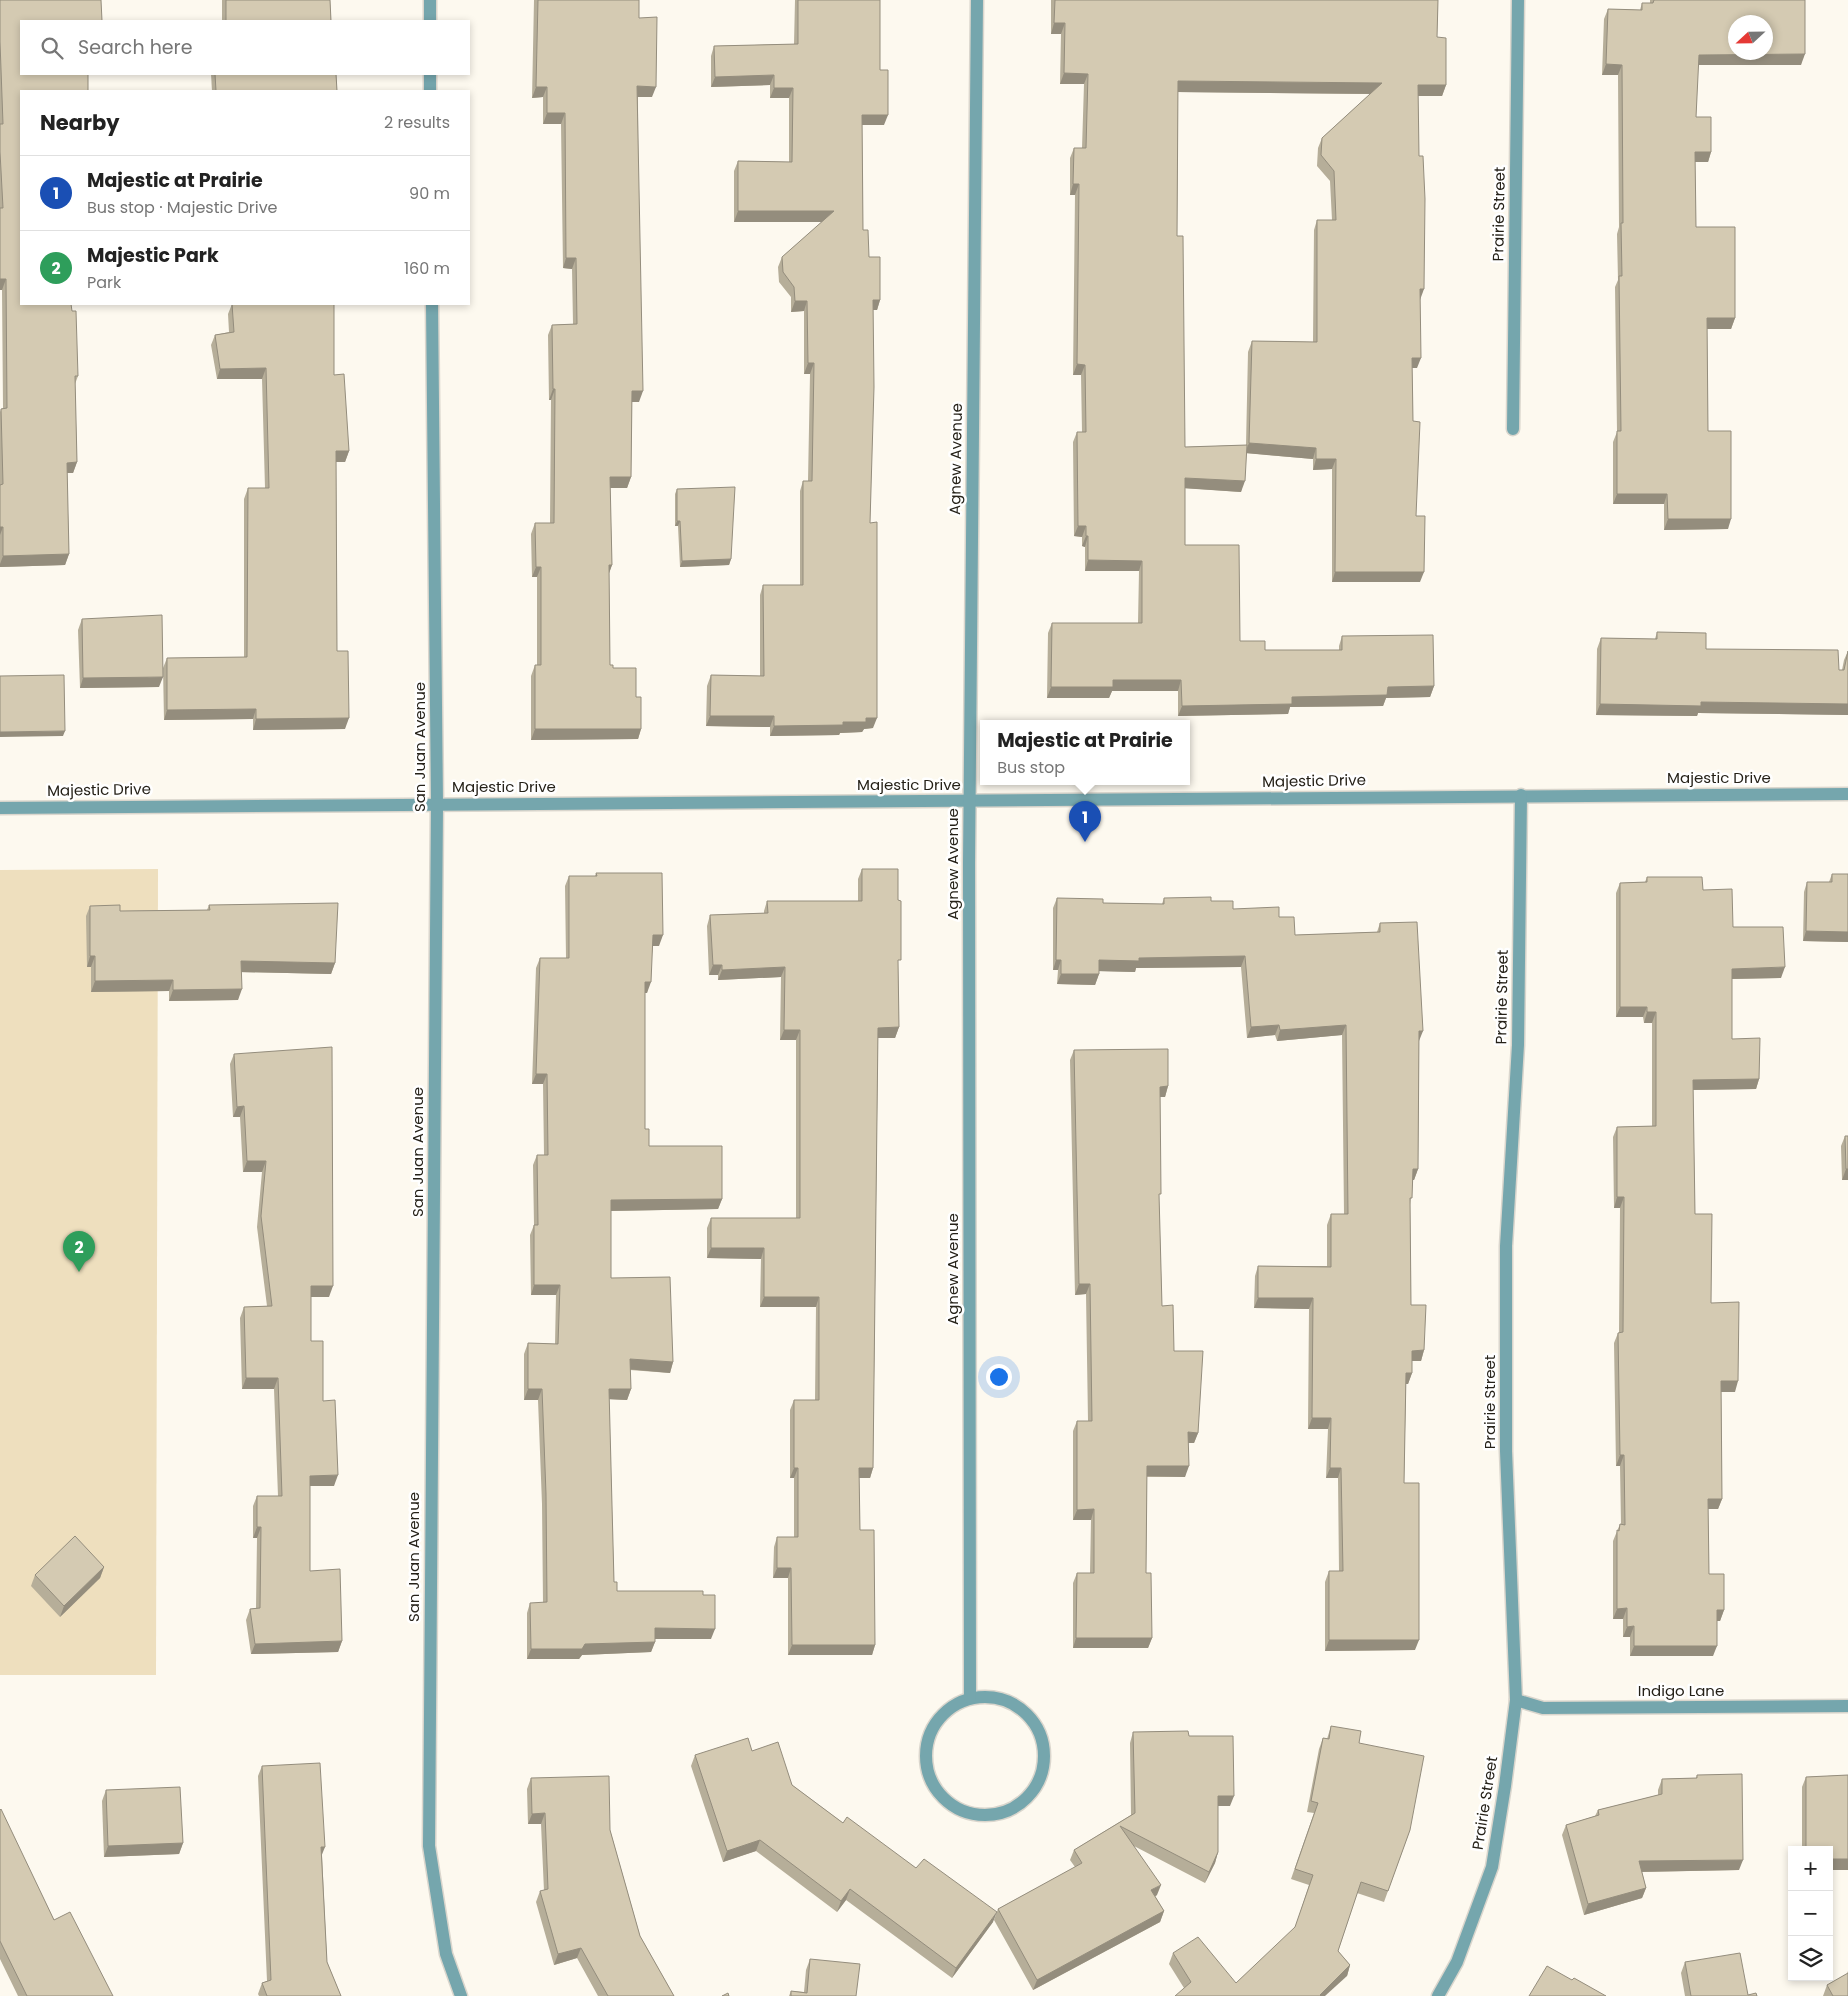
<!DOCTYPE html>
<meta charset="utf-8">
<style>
:root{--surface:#fff;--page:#f6f6f6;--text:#222;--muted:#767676;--line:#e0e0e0;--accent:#206a74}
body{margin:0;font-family:Poppins,sans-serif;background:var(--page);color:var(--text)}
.controls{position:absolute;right:15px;bottom:15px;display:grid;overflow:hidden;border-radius:0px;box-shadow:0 2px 8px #0003}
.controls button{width:45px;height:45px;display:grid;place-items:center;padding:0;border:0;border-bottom:1px solid var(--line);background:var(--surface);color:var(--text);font:25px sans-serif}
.compass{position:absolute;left:1728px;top:15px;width:45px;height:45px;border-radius:50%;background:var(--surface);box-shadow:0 2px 8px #0003;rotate:248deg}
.you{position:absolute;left:998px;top:1376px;width:18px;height:18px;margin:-12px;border:4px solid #fff;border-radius:50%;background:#1a73e8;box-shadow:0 0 0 8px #1a73e833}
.badge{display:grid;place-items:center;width:32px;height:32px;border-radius:50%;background:var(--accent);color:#fff;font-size:16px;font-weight:700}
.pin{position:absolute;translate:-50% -41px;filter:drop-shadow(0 1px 2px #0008)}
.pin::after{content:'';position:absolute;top:26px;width:18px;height:15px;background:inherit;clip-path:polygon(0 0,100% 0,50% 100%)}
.popup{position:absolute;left:980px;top:720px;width:210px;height:65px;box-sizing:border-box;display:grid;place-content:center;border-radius:0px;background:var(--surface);filter:drop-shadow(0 1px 4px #0005);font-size:16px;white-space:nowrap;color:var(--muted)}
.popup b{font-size:19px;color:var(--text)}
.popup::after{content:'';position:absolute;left:50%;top:100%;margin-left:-10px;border:10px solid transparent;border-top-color:var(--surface)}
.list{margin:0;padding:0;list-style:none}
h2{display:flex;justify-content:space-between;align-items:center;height:65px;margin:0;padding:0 20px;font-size:21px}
h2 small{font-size:16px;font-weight:400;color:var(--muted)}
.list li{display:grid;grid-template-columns:32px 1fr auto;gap:15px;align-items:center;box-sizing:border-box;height:75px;padding:0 20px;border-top:1px solid var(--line)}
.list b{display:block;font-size:19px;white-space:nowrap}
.list p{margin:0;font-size:16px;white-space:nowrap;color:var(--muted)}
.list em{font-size:16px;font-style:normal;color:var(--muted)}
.icon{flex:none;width:28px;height:28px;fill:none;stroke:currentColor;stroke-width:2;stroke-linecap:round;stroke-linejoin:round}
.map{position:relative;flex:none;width:1848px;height:1996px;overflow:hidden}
.search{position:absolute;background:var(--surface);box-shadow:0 2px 8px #0003;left:20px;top:20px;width:450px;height:55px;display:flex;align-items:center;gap:12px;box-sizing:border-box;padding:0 18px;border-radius:0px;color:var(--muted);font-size:19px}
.panel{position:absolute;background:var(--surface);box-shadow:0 2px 8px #0003;left:20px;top:90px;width:450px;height:215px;border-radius:0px}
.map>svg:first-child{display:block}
.green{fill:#eedfbe}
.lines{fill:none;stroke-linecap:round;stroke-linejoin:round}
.minor-casing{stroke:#dad6cd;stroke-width:15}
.minor{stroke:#75a6ad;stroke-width:12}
.wall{fill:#b6ae99;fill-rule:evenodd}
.shaded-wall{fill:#948d7d}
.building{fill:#d4cab2;stroke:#948d7d;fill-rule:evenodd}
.labels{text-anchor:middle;stroke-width:5;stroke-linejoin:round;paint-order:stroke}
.street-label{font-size:15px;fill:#252118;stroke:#fff}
</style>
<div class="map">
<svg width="1848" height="1996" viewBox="0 0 1848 1996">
<rect width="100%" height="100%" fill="#fdf9ef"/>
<!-- green -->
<polygon class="green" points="158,869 156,1675 0,1675 0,870"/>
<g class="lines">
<!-- minor casing -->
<g class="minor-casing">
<g id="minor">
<polyline points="430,0 430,21"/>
<polyline points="430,74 430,91"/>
<polyline points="432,304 437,804 429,1846 446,1954 461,1996"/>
<polyline points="1513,429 1518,0"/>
<polyline points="0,808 1848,794"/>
<circle cx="985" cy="1756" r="59"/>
<polyline points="970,1698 969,863 977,0"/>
<polyline points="1516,1700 1543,1708 1848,1706"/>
<polyline points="1438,1996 1457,1962 1492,1867 1505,1786 1516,1700 1506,1451 1506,1246 1518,1045 1521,795"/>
</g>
</g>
<!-- minor -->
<use href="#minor" class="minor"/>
</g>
<!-- wall -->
<g class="wall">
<polygon points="0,0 21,91 78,376 75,384 77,462 73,473 67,473 69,554 65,565 0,567 0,412 1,409 3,408 2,290 0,290"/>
<polygon points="222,0 330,0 331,21 222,21"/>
<polygon points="534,0 639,0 639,18 652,97 638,97 639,402 632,402 631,477 627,488 610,488 612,565 609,573 610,665 636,697 641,729 638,739 531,740 531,676 535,665 537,665 537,577 532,577 531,534 535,523 550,523 551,400 549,400 548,335 552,325 573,324 572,269 563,268 561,124 543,124 543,97 532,98"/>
<polygon points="795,0 880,0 880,70 884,125 862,125 863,230 869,257 880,300 877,310 873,310 870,523 873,728 864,729 862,732 840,733 839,735 770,736 770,727 706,726 707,686 711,675 760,676 760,595 763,585 800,585 800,491 803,481 808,481 810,374 804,374 804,311 791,312 791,297 779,282 778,267 782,257 822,222 734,222 734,171 738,161 789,162 789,98 770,98 770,85 711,87 711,56 714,46 794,44"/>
<path d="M1051,0H1438L1437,37L1446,85L1442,96H1418L1420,299L1417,368H1412L1413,421L1416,516L1420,582H1332V469L1313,470V459L1246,453L1241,492L1185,488V545L1240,641L1265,650H1339V646L1342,636L1434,686L1430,697L1386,698L1383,706L1290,707L1288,714L1178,716V691H1112L1109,698H1047L1048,633L1052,623H1138L1139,571H1085V547L1082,546V537L1074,536L1073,442L1077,432H1082L1081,375H1073L1075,195H1070V158L1074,148H1082L1084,84H1060L1061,34H1051ZM1178,92L1370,94L1322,138L1318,148L1317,166L1330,181L1332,220H1317L1314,230L1313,342L1252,341L1248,352L1246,445L1185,447L1177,236Z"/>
<polygon points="1650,0 1805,0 1801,65 1698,65 1696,117 1711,152 1708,162 1695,162 1696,227 1735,318 1731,329 1707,329 1708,431 1728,529 1664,530 1664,504 1613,504 1613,442 1617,432 1615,287 1618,280 1617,234 1619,227 1618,75 1602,75 1604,19 1608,9 1640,10 1642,3 1650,3"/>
<polygon points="211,74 336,74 337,91 212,91"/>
<polygon points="232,304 334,375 349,451 345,462 336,462 337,651 345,729 253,730 253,719 164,720 163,668 167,658 244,657 244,499 248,488 265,488 262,379 217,379 211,345 215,335 229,332 228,314"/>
<polygon points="677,489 731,559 729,565 680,567 678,526 675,526 675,494"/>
<polygon points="82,619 159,687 80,688 78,630"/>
<polygon points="1657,632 1706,649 1839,670 1842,670 1844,660 1848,651 1848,715 1698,713 1697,716 1596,715 1597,649 1601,638 1655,639"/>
<polygon points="862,869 898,967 899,1027 895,1038 878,1038 873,1468 870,1478 859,1478 860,1530 875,1645 872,1655 788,1655 788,1578 773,1578 774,1547 777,1537 794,1537 794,1478 790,1478 790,1410 794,1400 815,1400 816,1307 760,1307 761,1259 707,1258 707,1228 711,1218 796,1218 796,1040 780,1040 781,977 718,980 718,975 709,975 707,926 710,915 764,913 764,911 767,901 858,901 858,879"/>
<polygon points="596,873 659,946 653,946 647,993 645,993 645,1129 649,1146 722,1199 718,1209 611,1211 611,1278 673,1362 670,1373 630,1370 631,1389 627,1400 609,1399 614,1582 617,1591 703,1595 711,1639 655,1639 655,1642 651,1652 582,1655 579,1659 527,1659 527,1613 530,1603 543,1603 542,1504 538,1400 524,1400 524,1354 528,1343 555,1344 556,1295 531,1295 530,1235 534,1225 533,1165 537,1155 544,1155 543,1084 532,1084 536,968 540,958 566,958 565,886 569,876 595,876"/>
<polygon points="1832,874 1848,874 1848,942 1803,941 1804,892 1807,882 1829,882"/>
<polygon points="1647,877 1703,890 1733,927 1781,978 1732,979 1732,1039 1759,1079 1756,1089 1693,1090 1695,1214 1711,1303 1735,1392 1721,1392 1722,1499 1718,1509 1708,1509 1709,1574 1724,1610 1720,1621 1717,1621 1713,1656 1630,1656 1630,1637 1623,1637 1623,1619 1613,1619 1613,1541 1620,1524 1621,1525 1620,1466 1616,1466 1614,1343 1618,1333 1619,1333 1620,1208 1614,1208 1613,1137 1617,1127 1652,1126 1652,1023 1644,1023 1643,1017 1616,1017 1616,893 1620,883 1645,882"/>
<polygon points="1057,898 1103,903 1162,904 1164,898 1211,901 1233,909 1279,917 1295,935 1377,932 1380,923 1419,1041 1418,1169 1414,1180 1413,1180 1410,1205 1411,1305 1424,1350 1421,1361 1412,1361 1412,1373 1408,1384 1406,1384 1404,1483 1415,1650 1325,1651 1325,1582 1329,1571 1339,1571 1338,1478 1326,1478 1328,1429 1308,1429 1309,1309 1254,1308 1255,1276 1258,1266 1327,1266 1327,1225 1331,1214 1344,1214 1342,1035 1277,1041 1275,1035 1247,1038 1241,967 1136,968 1135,972 1099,971 1099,974 1095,985 1057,984 1058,970 1053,970 1053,908"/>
<polygon points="209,905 335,963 331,974 241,972 238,1000 169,1001 169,991 91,992 91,967 87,967 86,916 90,906 120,911 207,910"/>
<polygon points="1074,1050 1168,1086 1165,1097 1160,1097 1159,1200 1162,1306 1174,1351 1198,1433 1194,1443 1188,1443 1185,1477 1147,1477 1146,1573 1152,1638 1148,1648 1073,1648 1073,1583 1077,1573 1090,1573 1091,1520 1073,1520 1073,1431 1077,1421 1088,1421 1086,1294 1075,1295 1070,1060"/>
<polygon points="234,1054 329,1297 311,1297 311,1341 323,1401 334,1486 310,1486 310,1571 342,1641 338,1652 251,1654 246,1620 250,1609 256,1608 257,1538 253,1538 253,1506 257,1496 278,1496 274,1389 242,1389 240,1318 244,1307 267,1306 257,1227 262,1172 243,1172 240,1117 233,1117 230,1064"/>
<polygon points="1845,1136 1848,1180 1842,1180 1841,1146"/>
<polygon points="104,1567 100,1578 60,1617 31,1586 35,1575"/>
<polygon points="1331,1726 1410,1830 1384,1902 1357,1893 1338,1951 1350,1965 1347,1976 1184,1988 1169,1964 1173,1953 1236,1983 1295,1928 1309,1885 1291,1879 1314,1813 1307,1812 1319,1749 1323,1738 1327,1739"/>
<polygon points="1133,1732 1189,1736 1230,1806 1218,1806 1218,1852 1215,1863 1205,1883 1134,1846 1157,1895 1155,1896 1164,1911 1160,1922 1033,1990 994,1920 998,1909 1075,1867 1070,1860 1074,1850 1131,1815 1130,1743"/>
<polygon points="752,1751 792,1785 843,1823 916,1868 993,1922 952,1978 846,1900 837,1912 756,1851 723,1862 691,1766 695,1755"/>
<polygon points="262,1766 322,1855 327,1962 341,1996 259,1996 258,1994 262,1983 267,1981 258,1776"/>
<polygon points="1697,1775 1739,1870 1642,1872 1646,1888 1642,1898 1584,1915 1562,1835 1566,1825 1595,1816 1598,1810 1658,1795 1658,1790 1662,1779 1696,1778"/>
<polygon points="1848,1775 1848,1870 1829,1870 1829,1850 1802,1850 1802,1787 1806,1777"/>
<polygon points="531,1778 610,1830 640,1936 674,1996 598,1996 577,1958 554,1965 536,1902 540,1891 544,1891 541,1824 528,1824 527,1789"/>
<polygon points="106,1790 183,1843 179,1854 104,1857 102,1801"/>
<polygon points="0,1810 54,1920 113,1996 18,1996 0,1959"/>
<polygon points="810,1959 856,1996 789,1996 791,1991 804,1992 806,1970"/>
<polygon points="1685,1962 1748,1995 1757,1996 1685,1996 1681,1973"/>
<polygon points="1848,1971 1848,1996 1823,1996 1827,1985 1847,1974"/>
</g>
<!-- shaded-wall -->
<g class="shaded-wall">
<polygon points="1054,23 1065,23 1061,34 1051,34"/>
<polygon points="1805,54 1801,65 1695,65 1699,55"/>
<polygon points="1606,64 1622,65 1618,75 1602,75"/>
<polygon points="1064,73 1088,74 1084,84 1060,84"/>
<polygon points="774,75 770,85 711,87 715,77"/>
<polygon points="1178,81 1382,83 1378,94 1174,92"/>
<polygon points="1418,85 1446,85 1442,96 1414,96"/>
<polygon points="637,86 656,87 652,97 633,97"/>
<polygon points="536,87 547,87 543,97 532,98"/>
<polygon points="774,88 793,88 789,98 770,98"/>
<polygon points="547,113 565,113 561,124 543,124"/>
<polygon points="862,115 888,115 884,125 858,125"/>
<polygon points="1695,152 1711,152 1708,162 1691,162"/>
<polygon points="1073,184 1079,184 1075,195 1070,195"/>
<polygon points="738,211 834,211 830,222 734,222"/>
<polygon points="566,258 576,258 572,269 563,268"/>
<polygon points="0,279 6,279 2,290 0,290"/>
<polygon points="1420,289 1424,289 1420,300"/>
<polygon points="873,300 880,300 877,310 869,310"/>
<polygon points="795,301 807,301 804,311 791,312"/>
<polygon points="1707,318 1735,318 1731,329 1703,329"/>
<polygon points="1412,358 1421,358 1417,368 1408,368"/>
<polygon points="808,363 814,363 810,374 804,374"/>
<polygon points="1077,364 1085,365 1081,375 1073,375"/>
<polygon points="266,368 262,379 217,379 220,369"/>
<polygon points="553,389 555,389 551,400 549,400"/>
<polygon points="632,391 643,391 639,402 628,402"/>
<polygon points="1249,443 1316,448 1313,459 1245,453"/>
<polygon points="336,451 349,451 345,462 332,462"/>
<polygon points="1316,459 1336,459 1332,469 1313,470"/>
<polygon points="77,462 73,473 63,473 67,463"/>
<polygon points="610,477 631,477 627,488 606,488"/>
<polygon points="1185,478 1245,481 1241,492 1181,488"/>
<polygon points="1617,494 1667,494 1664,504 1613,504"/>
<polygon points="1668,519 1731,519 1728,529 1664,530"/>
<polygon points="677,521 680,521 678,526 675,526"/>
<polygon points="1078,526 1086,526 1082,537 1074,536"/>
<polygon points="0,527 3,527 0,535"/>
<polygon points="1086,536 1088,536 1085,547 1082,546"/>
<polygon points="69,554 65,565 0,567 0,564 3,556"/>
<polygon points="731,559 729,565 680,567 682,561"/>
<polygon points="1088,560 1142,561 1139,571 1085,571"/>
<polygon points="609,565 612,565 608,576"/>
<polygon points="536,567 541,567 537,577 532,577"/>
<polygon points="1335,572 1424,572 1420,582 1332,582"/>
<polygon points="163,677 159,687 80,688 83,678"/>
<polygon points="1113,680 1181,680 1178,691 1112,691 1109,698 1047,698 1051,687"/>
<polygon points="1434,686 1430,697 1386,698 1383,706 1290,707 1288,714 1178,716 1182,706 1292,697 1388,687"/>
<polygon points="1701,702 1848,704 1848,715 1698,713 1697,716 1596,715 1600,704"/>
<polygon points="256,709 253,719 164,720 167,710"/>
<polygon points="710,716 774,716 770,727 706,726"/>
<polygon points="349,718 345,729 253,730 256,719"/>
<polygon points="866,718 877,718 873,728 864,729 862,732 840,733 839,735 770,736 774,726 843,722"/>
<polygon points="535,729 641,729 638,739 531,740"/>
<polygon points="65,731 63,736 0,737 0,732"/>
<polygon points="1806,931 1848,932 1848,942 1803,941"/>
<polygon points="653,935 663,935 659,946 649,946"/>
<polygon points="90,956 95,956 91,967 87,967"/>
<polygon points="1245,956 1241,967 1136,968 1135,972 1095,971 1099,960 1139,958"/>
<polygon points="1056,960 1061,960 1058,970 1053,970"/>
<polygon points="241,961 335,963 331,974 237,972"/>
<polygon points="713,965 722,965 718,975 709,975"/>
<polygon points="785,967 781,977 718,980 722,970"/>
<polygon points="1785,967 1781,978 1728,979 1732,969"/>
<polygon points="1061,974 1099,974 1095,985 1057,984"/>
<polygon points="173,980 169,991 91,992 95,981"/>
<polygon points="645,982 651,982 647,993 641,993"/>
<polygon points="242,989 238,1000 169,1001 173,990"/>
<polygon points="1620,1007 1647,1007 1643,1017 1616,1017"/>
<polygon points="1647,1012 1656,1012 1652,1023 1644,1023"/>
<polygon points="1279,1025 1275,1035 1247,1038 1251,1027"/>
<polygon points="1346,1025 1342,1035 1277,1041 1280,1030"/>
<polygon points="899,1027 895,1038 874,1038 878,1028"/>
<polygon points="784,1030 800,1030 796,1040 780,1040"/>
<polygon points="1419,1031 1423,1031 1419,1041"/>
<polygon points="536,1074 547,1074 543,1084 532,1084"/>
<polygon points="1759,1079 1756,1089 1689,1090 1693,1080"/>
<polygon points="1168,1086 1165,1097 1156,1097 1160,1087"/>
<polygon points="244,1106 240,1117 233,1117 237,1107"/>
<polygon points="247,1161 266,1161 262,1172 243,1172"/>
<polygon points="1413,1169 1418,1169 1414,1180 1409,1180"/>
<polygon points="1846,1169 1848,1169 1848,1180 1842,1180"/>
<polygon points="1617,1197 1624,1197 1620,1208 1614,1208"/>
<polygon points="722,1199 718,1209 607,1211 611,1200"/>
<polygon points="711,1248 764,1248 761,1259 707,1258"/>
<polygon points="1079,1284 1090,1284 1086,1294 1075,1295"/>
<polygon points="534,1285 560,1285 556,1295 531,1295"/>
<polygon points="311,1286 333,1286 329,1297 307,1297"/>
<polygon points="764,1297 819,1297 816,1307 760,1307"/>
<polygon points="1258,1298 1313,1298 1309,1309 1254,1308"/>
<polygon points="1424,1350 1421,1361 1408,1361 1412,1351"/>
<polygon points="630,1359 673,1362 670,1373 626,1369"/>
<polygon points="1406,1373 1412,1373 1408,1384 1402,1384"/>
<polygon points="246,1378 278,1378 274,1389 242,1389"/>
<polygon points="1721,1381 1738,1381 1735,1392 1718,1392"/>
<polygon points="528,1389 542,1389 538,1400 524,1400"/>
<polygon points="609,1389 631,1389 627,1400 605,1399"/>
<polygon points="1312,1418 1331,1418 1328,1429 1308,1429"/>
<polygon points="1188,1432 1198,1433 1194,1443 1184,1443"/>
<polygon points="1620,1455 1624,1455 1620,1466 1616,1466"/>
<polygon points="1147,1466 1189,1466 1185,1477 1144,1476"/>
<polygon points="794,1468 798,1468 794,1478 790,1478"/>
<polygon points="859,1468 873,1468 870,1478 856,1478"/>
<polygon points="1330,1468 1341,1468 1338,1478 1326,1478"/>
<polygon points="338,1475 334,1486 306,1486 310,1476"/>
<polygon points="1708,1499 1722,1499 1718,1509 1704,1509"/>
<polygon points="1094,1509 1091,1520 1073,1520 1077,1510"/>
<polygon points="257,1527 261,1527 257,1538 253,1538"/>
<polygon points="104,1567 100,1578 60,1617 64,1606"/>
<polygon points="777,1568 791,1568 788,1578 773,1578"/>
<polygon points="1627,1608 1623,1619 1613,1619 1617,1609"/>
<polygon points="1717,1610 1724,1610 1720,1621 1713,1621"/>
<polygon points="1634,1626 1630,1637 1623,1637 1627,1627"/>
<polygon points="655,1628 715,1629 711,1639 651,1639"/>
<polygon points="1076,1638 1152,1638 1148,1648 1073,1648"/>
<polygon points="1329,1640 1419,1640 1415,1650 1325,1651"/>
<polygon points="342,1641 338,1652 251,1654 255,1644"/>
<polygon points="655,1642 651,1652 582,1655 579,1659 527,1659 531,1649 585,1644"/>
<polygon points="792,1645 875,1645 872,1655 788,1655"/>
<polygon points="1634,1646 1717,1646 1713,1656 1630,1656"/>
<polygon points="1218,1796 1234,1796 1230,1806 1214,1806"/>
<polygon points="545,1813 541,1824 528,1824 532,1814"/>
<polygon points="760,1840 756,1851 723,1862 727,1851"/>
<polygon points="183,1843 179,1854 104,1857 108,1846"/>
<polygon points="321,1847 325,1847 321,1857"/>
<polygon points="1218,1852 1215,1863 1205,1883 1209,1872"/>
<rect x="1829" y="1859" width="19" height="11"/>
<polygon points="1743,1860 1739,1870 1635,1872 1639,1861"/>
<polygon points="1161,1885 1157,1895 1148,1901 1151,1890"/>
<polygon points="1646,1888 1642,1898 1584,1915 1588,1904"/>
<polygon points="850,1889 846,1900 837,1912 841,1901"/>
<polygon points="1164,1911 1160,1922 1033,1990 1037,1980"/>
<polygon points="997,1912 993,1922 952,1978 956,1968"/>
<polygon points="581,1948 577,1958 554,1965 558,1954"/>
<polygon points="1350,1965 1347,1976 1325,1996 1319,1996"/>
</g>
<!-- building -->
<g class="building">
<polygon points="0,0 101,0 102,21 21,21 21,74 88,74 88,91 21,91 21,304 71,304 72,311 76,311 78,376 75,376 77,462 67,463 69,554 3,556 3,527 0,527 0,485 3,484 1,409 7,408 6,279 0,279 0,208 3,208 0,152 0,124 3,124 0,42"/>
<polygon points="226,0 330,0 331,21 226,21"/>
<polygon points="538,0 639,0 639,18 657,17 656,87 637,86 643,391 632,391 631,477 610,477 612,565 609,565 610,665 613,665 613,668 636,668 636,697 641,697 641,729 535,729 535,665 541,665 541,567 536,567 535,523 554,523 555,389 553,389 552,325 577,324 576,258 566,258 565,113 547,113 547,87 536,87"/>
<polygon points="798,0 880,0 880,70 888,70 888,115 862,115 863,230 868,230 869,257 880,257 880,300 873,300 874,387 870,523 877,522 877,718 866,718 866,722 843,722 843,725 774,726 774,716 710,716 711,675 764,676 763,585 803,585 803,481 812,481 814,363 808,363 807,301 795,301 794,287 783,272 782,257 834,211 738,211 738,161 792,162 793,88 774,88 774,75 715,77 714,46 798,44"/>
<polygon points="1055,0 1438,0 1437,37 1446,38 1446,85 1418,85 1419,156 1423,156 1425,199 1424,289 1420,289 1421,358 1412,358 1413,421 1420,422 1416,516 1425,516 1424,572 1335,572 1336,459 1316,459 1316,448 1249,443 1252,341 1317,342 1317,220 1336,220 1334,171 1321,155 1322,138 1382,83 1178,81 1177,236 1183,236 1185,447 1247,445 1245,481 1185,478 1185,545 1239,545 1240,641 1265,641 1265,650 1342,650 1342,636 1433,635 1434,686 1388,687 1387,695 1292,697 1292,704 1182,706 1181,680 1113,680 1113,687 1051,687 1052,623 1142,623 1142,561 1088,560 1088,536 1086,536 1086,526 1078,526 1077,432 1086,432 1085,365 1077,364 1079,184 1073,184 1074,148 1086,148 1088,74 1064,73 1065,23 1054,23"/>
<path d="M1654,0H1805V54L1699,55L1696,117H1711V152H1695L1696,227H1735V318H1707L1708,431H1731V519H1668L1667,494H1617V431H1621L1619,276H1622L1621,223H1623L1622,65L1606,64L1608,9L1642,10V3H1653ZM1736,22H1766V52H1736Z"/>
<polygon points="215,74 336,74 337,91 216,91"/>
<polygon points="232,304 334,304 334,375 344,374 349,451 336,451 337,651 348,651 349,718 256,719 256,709 167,710 167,658 247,657 248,488 269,488 266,368 220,369 215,335 234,332"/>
<polygon points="735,487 731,559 682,561 680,521 677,521 677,489"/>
<polygon points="162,615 163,677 83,678 82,619"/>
<polygon points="1657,632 1706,633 1706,649 1838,650 1839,670 1844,670 1848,651 1848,704 1701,702 1701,706 1600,704 1601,638 1657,639"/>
<polygon points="64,675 65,731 0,732 0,676"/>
<polygon points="862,869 898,869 898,900 901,901 901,960 898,960 899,1027 878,1028 873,1468 859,1468 860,1530 874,1530 875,1645 792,1645 791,1568 777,1568 777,1537 798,1537 798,1468 794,1468 794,1400 819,1400 819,1297 764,1297 764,1248 711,1248 711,1218 800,1218 800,1030 784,1030 785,967 722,970 722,965 713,965 710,915 768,913 767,901 862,901"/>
<polygon points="596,873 662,873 663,935 653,935 651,982 645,982 645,1129 649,1129 649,1146 722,1146 722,1199 611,1200 611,1278 670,1277 673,1362 630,1359 631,1389 609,1389 614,1582 617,1582 617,1591 703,1591 703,1595 715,1595 715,1629 655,1628 655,1642 585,1644 582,1649 531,1649 530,1603 547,1602 546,1494 542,1389 528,1389 528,1343 558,1344 560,1285 534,1285 534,1225 538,1225 537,1155 548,1155 547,1074 536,1074 540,958 569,958 569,876 597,876"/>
<polygon points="1832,874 1848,874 1848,932 1806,931 1807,882 1832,882"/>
<polygon points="1647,877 1702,877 1703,890 1732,889 1733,927 1783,927 1785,967 1732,969 1732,1039 1760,1038 1759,1079 1693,1080 1695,1214 1712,1214 1711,1303 1739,1302 1738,1381 1721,1381 1722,1499 1708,1499 1709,1574 1724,1574 1724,1610 1717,1610 1717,1646 1634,1646 1634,1626 1627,1627 1627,1608 1617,1609 1617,1530 1619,1531 1620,1524 1625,1525 1624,1455 1620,1455 1618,1333 1623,1332 1624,1197 1617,1197 1617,1127 1656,1126 1656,1012 1647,1012 1647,1007 1620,1007 1620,883 1647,882"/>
<polygon points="1211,897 1211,901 1233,901 1233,909 1279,907 1279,917 1294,917 1295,935 1380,932 1380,923 1417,922 1423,1031 1419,1031 1418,1169 1413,1169 1412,1198 1410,1198 1411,1305 1426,1305 1424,1350 1412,1351 1412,1373 1406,1373 1404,1483 1419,1483 1419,1640 1329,1640 1329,1571 1343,1571 1341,1468 1330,1468 1331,1418 1312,1418 1313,1298 1258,1298 1258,1266 1331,1267 1331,1214 1348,1214 1346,1025 1280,1030 1279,1025 1251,1027 1245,956 1139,958 1139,961 1099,960 1099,974 1061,974 1061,960 1056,960 1057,898 1103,899 1103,903 1164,904 1164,898"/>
<polygon points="338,903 335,963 241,961 242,989 173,990 173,980 95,981 95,956 90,956 90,906 120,905 120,911 210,910 209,905"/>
<polygon points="332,1047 333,1286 311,1286 311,1341 323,1341 323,1401 335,1400 338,1475 310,1476 310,1571 340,1569 342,1641 255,1644 250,1609 260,1608 261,1527 257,1527 257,1496 282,1496 278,1378 246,1378 244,1307 272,1306 261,1216 266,1161 247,1161 244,1106 237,1107 234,1054"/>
<polygon points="1168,1049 1168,1086 1160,1087 1161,1194 1159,1194 1162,1306 1173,1305 1174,1351 1203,1351 1198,1433 1188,1432 1189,1466 1147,1466 1146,1573 1151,1573 1152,1638 1076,1638 1077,1573 1094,1573 1094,1509 1077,1510 1077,1421 1092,1421 1090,1284 1079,1284 1074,1050"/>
<polygon points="1845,1136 1848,1136 1848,1169 1846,1169"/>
<polygon points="75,1536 104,1567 64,1606 35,1575"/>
<polygon points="1331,1726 1361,1731 1359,1743 1424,1756 1410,1830 1388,1891 1361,1882 1338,1951 1350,1965 1320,1995 1321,1996 1175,1996 1191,1982 1173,1953 1198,1937 1236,1983 1295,1927 1313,1875 1295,1869 1318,1803 1311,1801 1323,1738 1329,1739"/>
<polygon points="1188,1731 1189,1736 1233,1736 1234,1796 1218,1796 1218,1852 1209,1872 1120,1826 1161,1885 1151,1890 1164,1911 1037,1980 998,1909 1082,1863 1074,1850 1135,1813 1133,1732"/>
<polygon points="748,1738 752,1751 778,1742 792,1785 843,1823 847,1817 916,1868 924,1859 997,1912 956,1968 850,1889 841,1901 760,1840 727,1851 695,1755"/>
<polygon points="320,1763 325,1847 321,1847 327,1962 341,1996 267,1996 262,1983 271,1980 262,1766"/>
<polygon points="1742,1774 1743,1860 1639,1861 1646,1888 1588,1904 1566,1825 1599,1815 1598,1810 1662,1794 1662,1779 1697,1778 1697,1775"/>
<polygon points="1848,1775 1848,1859 1829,1859 1829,1850 1806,1850 1806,1777"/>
<polygon points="609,1776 610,1830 640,1936 674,1996 608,1996 581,1948 558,1954 540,1891 548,1889 545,1813 532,1814 531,1778"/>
<polygon points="180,1787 183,1843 108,1846 106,1790"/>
<polygon points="1,1809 54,1920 70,1912 113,1996 27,1996 0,1941 0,1810"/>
<polygon points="1740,1953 1748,1995 1756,1993 1757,1996 1691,1996 1685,1962"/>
<polygon points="810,1959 860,1964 856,1996 791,1996 791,1991 807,1993"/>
<polygon points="1547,1966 1572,1980 1574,1978 1606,1996 1529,1996"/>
<polygon points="1848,1973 1848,1996 1833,1996 1827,1985"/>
<polygon points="728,1993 729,1996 722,1996"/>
</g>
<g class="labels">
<!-- street labels -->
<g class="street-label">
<text transform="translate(1499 214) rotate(-89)" y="5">Prairie Street</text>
<text transform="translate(956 459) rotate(-89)" y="5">Agnew Avenue</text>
<text transform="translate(420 747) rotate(-90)" y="5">San Juan Avenue</text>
<text x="1719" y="783">Majestic Drive</text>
<text transform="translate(1314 781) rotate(-1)" y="5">Majestic Drive</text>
<text x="909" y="790">Majestic Drive</text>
<text x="504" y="792">Majestic Drive</text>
<text transform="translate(99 790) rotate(-1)" y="5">Majestic Drive</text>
<text transform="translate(953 864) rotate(-90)" y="5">Agnew Avenue</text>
<text transform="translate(1502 997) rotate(-89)" y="5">Prairie Street</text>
<text transform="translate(418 1152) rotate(-90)" y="5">San Juan Avenue</text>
<text transform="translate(953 1269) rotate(-90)" y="5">Agnew Avenue</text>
<text transform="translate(1490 1402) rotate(-90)" y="5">Prairie Street</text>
<text transform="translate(414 1557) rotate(-90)" y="5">San Juan Avenue</text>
<text x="1681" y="1696">Indigo Lane</text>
<text transform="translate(1485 1803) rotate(-81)" y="5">Prairie Street</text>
</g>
</g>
</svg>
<div class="controls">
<button>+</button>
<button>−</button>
<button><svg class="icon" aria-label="layers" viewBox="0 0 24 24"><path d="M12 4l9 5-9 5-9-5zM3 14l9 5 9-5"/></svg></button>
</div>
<svg class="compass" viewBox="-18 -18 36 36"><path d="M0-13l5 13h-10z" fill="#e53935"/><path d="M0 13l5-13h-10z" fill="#767676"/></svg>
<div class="you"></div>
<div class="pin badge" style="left:1085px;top:842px;background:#1a4fb4">1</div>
<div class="popup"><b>Majestic at Prairie</b>Bus stop</div>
<div class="pin badge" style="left:79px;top:1272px;background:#2e9e5b">2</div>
<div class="search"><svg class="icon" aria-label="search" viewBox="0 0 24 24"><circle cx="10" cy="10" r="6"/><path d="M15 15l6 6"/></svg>Search here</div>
<section class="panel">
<h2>Nearby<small>2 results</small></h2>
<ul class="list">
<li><span class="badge" style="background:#1a4fb4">1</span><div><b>Majestic at Prairie</b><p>Bus stop · Majestic Drive</p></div><em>90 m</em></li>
<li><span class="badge" style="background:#2e9e5b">2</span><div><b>Majestic Park</b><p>Park</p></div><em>160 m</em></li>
</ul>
</section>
</div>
